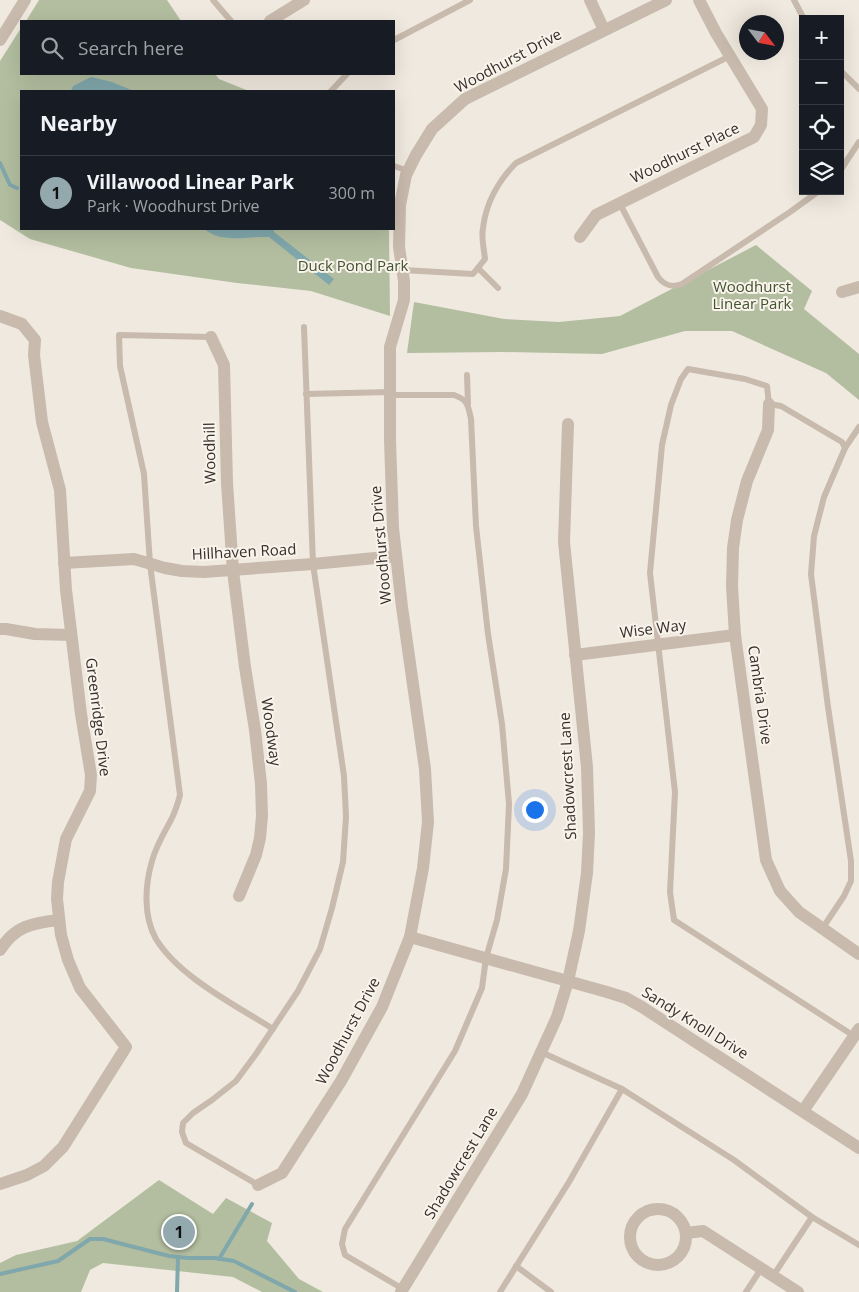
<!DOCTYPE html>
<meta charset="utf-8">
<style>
:root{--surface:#171b24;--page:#242831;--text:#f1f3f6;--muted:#9ea1a6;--line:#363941;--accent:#94a9ad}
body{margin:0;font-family:"Open Sans",sans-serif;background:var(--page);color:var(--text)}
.controls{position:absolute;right:15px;top:15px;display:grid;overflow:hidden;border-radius:0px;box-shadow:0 5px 20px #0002}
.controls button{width:45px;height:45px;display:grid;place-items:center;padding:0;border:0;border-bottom:1px solid var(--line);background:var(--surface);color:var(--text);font:25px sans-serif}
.compass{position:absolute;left:739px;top:15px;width:45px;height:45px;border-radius:50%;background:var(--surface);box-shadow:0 5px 20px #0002;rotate:122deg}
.you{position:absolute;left:534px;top:809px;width:18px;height:18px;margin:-12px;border:4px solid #fff;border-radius:50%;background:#1a73e8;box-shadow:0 0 0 8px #1a73e833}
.badge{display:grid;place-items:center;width:32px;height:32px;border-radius:50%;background:var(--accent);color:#111;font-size:16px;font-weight:700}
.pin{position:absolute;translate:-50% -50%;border:2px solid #fff;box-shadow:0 1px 5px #0006}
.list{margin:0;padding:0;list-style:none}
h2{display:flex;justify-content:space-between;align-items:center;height:65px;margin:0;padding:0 20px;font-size:21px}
h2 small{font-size:16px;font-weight:400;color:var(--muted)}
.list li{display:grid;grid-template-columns:32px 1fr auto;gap:15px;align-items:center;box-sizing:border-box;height:75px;padding:0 20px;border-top:1px solid var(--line)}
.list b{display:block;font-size:19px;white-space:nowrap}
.list p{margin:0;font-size:16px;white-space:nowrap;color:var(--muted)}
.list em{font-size:16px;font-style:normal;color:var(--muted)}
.icon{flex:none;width:28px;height:28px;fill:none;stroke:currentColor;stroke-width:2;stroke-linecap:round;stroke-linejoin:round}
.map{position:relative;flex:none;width:859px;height:1292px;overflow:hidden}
.search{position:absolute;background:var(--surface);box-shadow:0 5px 20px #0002;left:20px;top:20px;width:375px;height:55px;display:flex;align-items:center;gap:12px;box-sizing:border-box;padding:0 18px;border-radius:0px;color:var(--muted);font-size:19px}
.panel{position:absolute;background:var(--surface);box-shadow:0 5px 20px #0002;left:20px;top:90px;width:375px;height:140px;border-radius:0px}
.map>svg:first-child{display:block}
.green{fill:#b3bea0}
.water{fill:#80a7ab}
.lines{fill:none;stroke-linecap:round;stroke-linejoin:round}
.stream{stroke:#80a7ab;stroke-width:4}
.service{stroke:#c8baac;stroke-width:6}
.minor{stroke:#c8baac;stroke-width:12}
.tertiary{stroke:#c8baac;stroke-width:12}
.labels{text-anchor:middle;stroke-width:4;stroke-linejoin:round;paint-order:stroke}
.street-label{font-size:15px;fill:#362e2a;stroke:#f8f3eb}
.park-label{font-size:15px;fill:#445230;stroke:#f8f3eb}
</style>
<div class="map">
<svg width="859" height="1292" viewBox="0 0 859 1292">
<rect width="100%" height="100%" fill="#f0e9df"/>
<!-- green -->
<g class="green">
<polygon points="39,0 167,0 181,21 26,21"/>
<polygon points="21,28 21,74 215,74 219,79 249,91 21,91 21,229 389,229 390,316 311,291 237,283 131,268 30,239 0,220 0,61"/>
<polygon points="756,245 812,291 804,309 859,354 859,400 826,373 732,331 685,331 602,354 502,352 407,353 414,302 504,319 559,322 620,316"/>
<polygon points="159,1180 213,1214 226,1198 272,1223 267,1241 299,1279 323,1292 262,1292 233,1277 103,1263 90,1270 81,1292 0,1292 0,1263 16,1255 77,1241"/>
</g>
<!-- water -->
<g class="water">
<polygon points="91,77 112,82 134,91 71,91 73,86"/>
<path d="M204,229H274V232L334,279L329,285L269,237C247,236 223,244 204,229Z"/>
</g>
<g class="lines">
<!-- stream -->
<g class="stream">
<polyline points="0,163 10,185 17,188"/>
<polyline points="219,1259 252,1204"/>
<polyline points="0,1274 58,1261 90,1239 103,1239 169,1256 188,1258 215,1258 234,1261 295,1292"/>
<polyline points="177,1292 178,1257"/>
</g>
<!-- service -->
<g class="service">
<polyline points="213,0 231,21"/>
<polyline points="794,0 804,19"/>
<polyline points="394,40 470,0"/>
<polyline points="840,70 859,89"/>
<polyline points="331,91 347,74"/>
<polyline points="394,166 408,171"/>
<polyline points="840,171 859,142"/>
<path d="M620,204L658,277C665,286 672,288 682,284L790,212L819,191"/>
<polyline points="478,268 498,288"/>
<path d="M403,270L473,274L485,259C484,249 481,238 483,228C486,203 499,180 516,163L730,56"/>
<path d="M211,337L119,335L120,366L144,474L150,564L180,795C178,803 175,812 171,820C164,833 156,846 152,861C145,885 143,916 156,939C179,977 237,1006 273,1029"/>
<polyline points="467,375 468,404"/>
<polyline points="306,394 390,392"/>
<path d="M390,395H454C468,400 468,405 471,419L476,526L488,634L502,724L509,804L506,869L497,920L486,958L482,988L455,1051L345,1229L342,1244L345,1255L403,1289"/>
<polyline points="845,448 859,427"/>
<polyline points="822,929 844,896 851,881 851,861 828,707 811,574 814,536 824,497 845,448 842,442 781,406 769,404 767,386 745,379 688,369 681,379 671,405 662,445 650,573 675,792 670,892 674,920 854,1036"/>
<polyline points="541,1052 622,1089 734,1160 812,1217 859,1245"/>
<polyline points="258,1185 186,1143 182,1132 183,1123 193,1113 212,1100 236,1081 256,1054 298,991 320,949 332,908 343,862 346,817 344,776 313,564 304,327"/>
<polyline points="516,1266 551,1292"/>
<polyline points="773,1276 812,1217"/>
<polyline points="500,1292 569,1182 622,1089"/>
<polyline points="746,1292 761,1269"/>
</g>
<!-- minor -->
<g class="minor">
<polyline points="590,0 604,30"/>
<polyline points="270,21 304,0"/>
<polyline points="580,237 596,215 754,137 761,125 762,109 716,33 699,0"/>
<polyline points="842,292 859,287"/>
<polyline points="0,316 22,324 35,340 34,355 42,422 60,490 66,590 81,714 91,775 90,791 66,839 58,882 57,899 61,935 68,960 80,988 126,1047 63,1147 44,1166 27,1175 0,1184"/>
<polyline points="211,337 224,365 227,483 233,571 245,667 255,730 261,784 262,816 260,838 256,855 239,896"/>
<polyline points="769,404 768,430 747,481 737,520 733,548 732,586 735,635 766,860 780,891 799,912 859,954"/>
<polyline points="64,563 134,559 165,568 182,571 204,572 313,564 396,556"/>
<polyline points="0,629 6,629 35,634 71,635"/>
<polyline points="575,655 735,635"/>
<polyline points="410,937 607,992 626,998 642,1007 859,1148"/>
<path d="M0,950C15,926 32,923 59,920"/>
<polyline points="803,1111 859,1029"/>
<polyline points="258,1185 282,1173 341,1081 382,1007 410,937 423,868 428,822 425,769 402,607 393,528 390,440 390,347 404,300 404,281 399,247 400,205 406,175 416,155 432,129 465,99 666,0"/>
<circle cx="658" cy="1237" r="28"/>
<polyline points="686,1233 703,1231 798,1292"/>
<polyline points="401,1292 522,1094 557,1017 568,981 579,931 587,873 589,833 587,767 564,542 568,424"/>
</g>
<!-- tertiary -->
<polyline class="tertiary" points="0,40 25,0"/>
</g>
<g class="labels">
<!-- street labels -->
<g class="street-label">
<text transform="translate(508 61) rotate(-28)" y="5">Woodhurst Drive</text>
<text transform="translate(685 153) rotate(-26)" y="5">Woodhurst Place</text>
<text transform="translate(210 453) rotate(-91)" y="5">Woodhill</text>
<text transform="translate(381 545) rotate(-95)" y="5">Woodhurst Drive</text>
<text transform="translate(244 552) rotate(-3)" y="5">Hillhaven Road</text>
<text transform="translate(653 629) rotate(-7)" y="5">Wise Way</text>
<text transform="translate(760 695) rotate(82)" y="5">Cambria Drive</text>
<text transform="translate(98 717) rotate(83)" y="5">Greenridge Drive</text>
<text transform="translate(271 732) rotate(82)" y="5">Woodway</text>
<text transform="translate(568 776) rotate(-93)" y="5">Shadowcrest Lane</text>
<text transform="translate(695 1023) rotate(32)" y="5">Sandy Knoll Drive</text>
<text transform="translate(348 1031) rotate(-62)" y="5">Woodhurst Drive</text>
<text transform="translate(461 1163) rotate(-59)" y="5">Shadowcrest Lane</text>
</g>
<!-- park labels -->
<g class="park-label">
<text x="353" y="271">Duck Pond Park</text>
<text x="752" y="292">Woodhurst<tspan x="752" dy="17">Linear Park</tspan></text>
</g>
</g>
</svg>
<div class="controls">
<button>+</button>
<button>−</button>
<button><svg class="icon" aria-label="locate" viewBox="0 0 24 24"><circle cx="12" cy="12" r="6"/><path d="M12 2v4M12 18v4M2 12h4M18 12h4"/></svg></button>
<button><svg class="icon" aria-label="layers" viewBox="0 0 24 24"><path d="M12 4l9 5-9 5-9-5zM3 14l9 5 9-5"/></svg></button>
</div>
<svg class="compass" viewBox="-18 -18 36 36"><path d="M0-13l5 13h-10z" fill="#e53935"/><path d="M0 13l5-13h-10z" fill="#9ea1a6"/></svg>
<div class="you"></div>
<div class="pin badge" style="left:179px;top:1232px">1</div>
<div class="search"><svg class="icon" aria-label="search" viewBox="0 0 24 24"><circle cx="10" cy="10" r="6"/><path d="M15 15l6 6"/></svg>Search here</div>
<section class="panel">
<h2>Nearby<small></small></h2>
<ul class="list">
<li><span class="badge">1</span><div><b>Villawood Linear Park</b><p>Park · Woodhurst Drive</p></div><em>300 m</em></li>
</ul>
</section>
</div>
